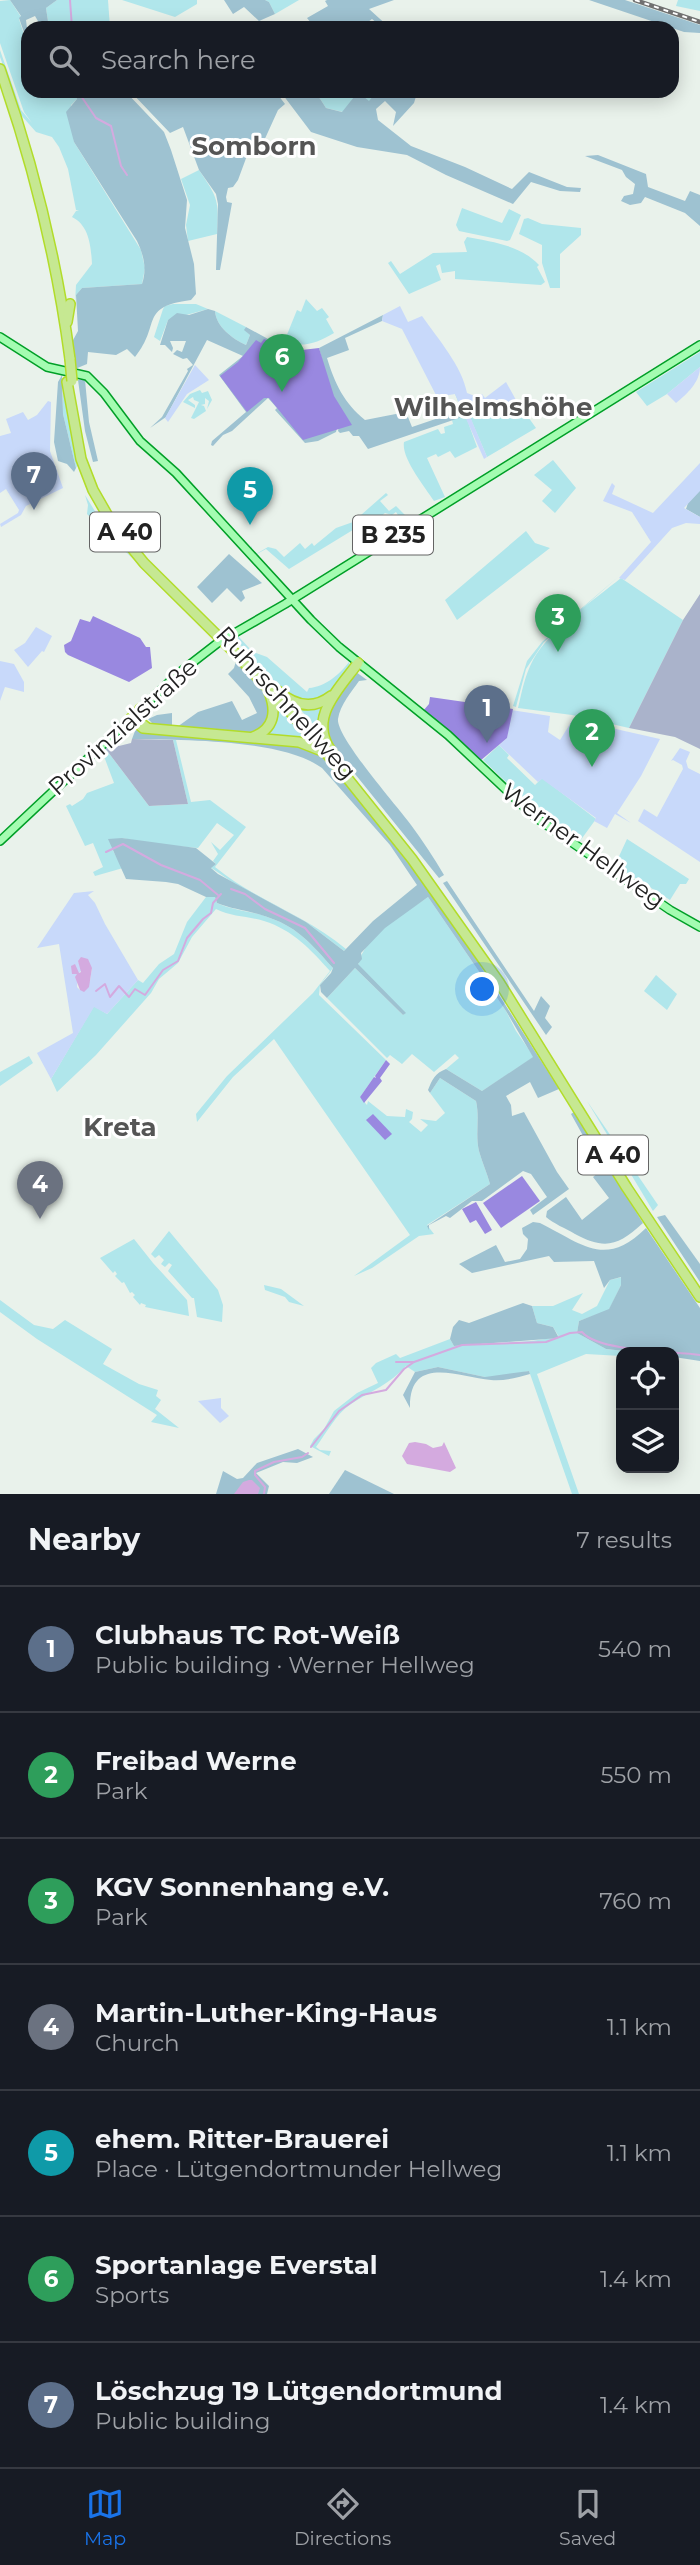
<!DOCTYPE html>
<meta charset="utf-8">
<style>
:root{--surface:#171b24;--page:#20242c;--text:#f1f3f6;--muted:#9ea1a6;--line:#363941;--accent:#1a73e8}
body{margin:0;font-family:Montserrat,sans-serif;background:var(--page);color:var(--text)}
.controls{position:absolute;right:21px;bottom:21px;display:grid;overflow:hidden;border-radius:14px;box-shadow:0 4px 18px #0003}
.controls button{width:63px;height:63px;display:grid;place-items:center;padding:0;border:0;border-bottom:2px solid var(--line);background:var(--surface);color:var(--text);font:35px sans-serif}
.you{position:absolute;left:483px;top:990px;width:24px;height:24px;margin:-18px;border:5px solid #fff;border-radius:50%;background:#1a73e8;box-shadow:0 0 0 10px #1a73e833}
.badge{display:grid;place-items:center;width:46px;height:46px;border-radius:50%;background:var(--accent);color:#fff;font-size:23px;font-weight:700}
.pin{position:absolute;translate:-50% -58px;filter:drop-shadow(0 2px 4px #0008)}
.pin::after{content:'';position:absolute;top:37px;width:24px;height:21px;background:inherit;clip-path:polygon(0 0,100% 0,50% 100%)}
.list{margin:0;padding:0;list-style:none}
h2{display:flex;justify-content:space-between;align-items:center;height:91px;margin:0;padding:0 28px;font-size:30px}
h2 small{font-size:23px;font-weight:400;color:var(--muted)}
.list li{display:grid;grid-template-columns:46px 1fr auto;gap:21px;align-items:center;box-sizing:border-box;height:126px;padding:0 28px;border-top:2px solid var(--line)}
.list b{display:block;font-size:26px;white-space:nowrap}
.list p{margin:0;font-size:23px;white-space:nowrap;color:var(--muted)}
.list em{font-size:23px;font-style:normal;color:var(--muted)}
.icon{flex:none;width:38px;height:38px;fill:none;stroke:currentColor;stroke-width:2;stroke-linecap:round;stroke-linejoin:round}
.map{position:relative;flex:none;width:700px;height:1494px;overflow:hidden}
.search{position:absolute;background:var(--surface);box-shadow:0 4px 18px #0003;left:21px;right:21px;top:21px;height:77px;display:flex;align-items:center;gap:18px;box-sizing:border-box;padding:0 24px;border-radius:21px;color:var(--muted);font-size:26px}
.sheet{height:973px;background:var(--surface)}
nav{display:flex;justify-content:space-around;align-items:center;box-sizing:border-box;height:98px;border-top:2px solid var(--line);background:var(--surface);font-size:19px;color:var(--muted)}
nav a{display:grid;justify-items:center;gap:4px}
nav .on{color:var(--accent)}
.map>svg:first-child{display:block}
.grass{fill:#b0e6eb}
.forest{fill:#9ec2d1}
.cemetery{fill:#aab3cb}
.park{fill:#c8d9fa;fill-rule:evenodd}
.pitch{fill:#9988e0}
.water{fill:#d4aadf}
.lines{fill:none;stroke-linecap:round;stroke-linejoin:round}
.stream{stroke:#d4aadf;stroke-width:2}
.major-casing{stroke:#009f27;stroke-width:10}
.highway-casing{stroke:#b2dc2a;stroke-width:12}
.major{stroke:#a4fcb1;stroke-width:7}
.highway{stroke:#c6e892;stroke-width:9}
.rail-casing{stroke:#707070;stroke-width:4.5}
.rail{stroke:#fff;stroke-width:2;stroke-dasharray:5;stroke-linecap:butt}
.major-bridge-casing{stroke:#009f27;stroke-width:10;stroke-linecap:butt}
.highway-bridge-casing{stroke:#b2dc2a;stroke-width:12;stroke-linecap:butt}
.major-bridge{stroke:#a4fcb1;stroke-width:7}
.highway-bridge{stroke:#c6e892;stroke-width:9}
.labels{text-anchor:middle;stroke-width:6;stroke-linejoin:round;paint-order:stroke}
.shield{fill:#fff;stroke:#646464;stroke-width:2}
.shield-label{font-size:23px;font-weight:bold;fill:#222}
.street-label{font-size:24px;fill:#222;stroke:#fff}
.neighbourhood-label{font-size:26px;font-weight:bold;fill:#555;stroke:#fff}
</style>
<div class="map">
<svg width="700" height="1494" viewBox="0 0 700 1494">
<rect width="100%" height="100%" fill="#e9f2eb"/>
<!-- grass -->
<g class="grass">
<path d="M10,0L21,17L19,19L25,38L28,37V91H79L76,94L77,99L71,105L74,142L141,250L145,268L142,284L82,288L76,295L75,303L76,285L92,264C91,246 89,225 72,217L76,211L79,210H76L68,169L59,147L52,137L36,132L21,115L0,57V50L21,110L32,123L24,112L0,43V1Z"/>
<polygon points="57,0 108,0 110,28 49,28 46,8"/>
<polygon points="122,0 197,0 197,4 175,17"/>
<polygon points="265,0 299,0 275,14 269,2"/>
<polygon points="678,0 700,0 700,11 676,6"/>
<polygon points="315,91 377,91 369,102 358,93 343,112 326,108"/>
<path d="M199,170C218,198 219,200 217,234L188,241L186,225L190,205L181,179Z"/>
<polygon points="462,208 502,223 509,209 521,215 510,240 507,241 459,231 456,225"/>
<polygon points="528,218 542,224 581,228 581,235 560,254 560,288 550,288 542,263 542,245 519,234 524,219"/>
<path d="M467,237C493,242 520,245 539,265L537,267L545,282L541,285L455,279V271L442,273L440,264L436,266L441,280L409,294L388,263L391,261L400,274L433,253L467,252L464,242Z"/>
<path d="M306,299L317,311L322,308L329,317L326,319L334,333C317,343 304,348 284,342L297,310L301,312Z"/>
<polygon points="173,304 196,304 208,309 168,320 160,341 154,337 163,309 165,306"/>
<path d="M215,311L246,327L245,330L250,335L246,345C233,339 216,327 215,311Z"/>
<polygon points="700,352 700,367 667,394 647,406 636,392"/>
<polygon points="63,383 77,466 74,472 76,468 63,414"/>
<path d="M430,384L498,404L501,409L516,400L536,428L487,457L469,415L464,411L477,447L455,458L450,451L438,457L436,454L427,458L445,497L434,501C425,487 401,458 404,442L438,429L441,434L445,433L444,427L453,424L452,420L464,416L455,394Z"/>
<polygon points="200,390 202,393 208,391 212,400 207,409 209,401 205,398 205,404 201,405 204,406 206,411 194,419 191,418 199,402 194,400 193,397 188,400 195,405 195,408 183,402 190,394"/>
<polygon points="553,460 576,488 555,513 542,501 552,490 534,475"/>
<polygon points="386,493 388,495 380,501 389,511 396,506 409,519 403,523 396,512 392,515 385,513 366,529 361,525 289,569 266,549 255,555 249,549 252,546 251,549 256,554 268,547 276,549 284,557 300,543 305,549 312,543 314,546 336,528 353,522"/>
<polygon points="85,495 101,521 133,559 87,514 88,505"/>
<polygon points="526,531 535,543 550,548 457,620 445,600"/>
<polygon points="618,577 544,642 526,669 516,707 513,706 527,661 542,642"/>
<path d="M621,578L683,620L629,728L572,715L518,708C522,691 525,675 533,660C549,630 594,600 621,578Z"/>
<path d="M238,636L253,652L267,657L307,692L309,688C325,687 340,674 349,662L350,667L334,691L308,704L285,693L233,637Z"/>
<polygon points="275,702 317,747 259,737"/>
<polygon points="294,702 325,703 321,730 318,730"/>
<path d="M173,740H176L191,802L210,800L246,827L215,867C255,900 305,915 346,949L344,951L306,922L232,882L210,867L216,864L213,861L218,854L211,842L220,850L234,835L217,823L198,848L153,844L122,838L112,849L123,868L95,876L93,872L103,867L93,843L85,846L66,806L70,804L72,806L83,799L87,793L114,783L102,751L105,748L149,806L188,804Z"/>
<polygon points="499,745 509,755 507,758 535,785 542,778 596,819 580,841 569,834 570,831 531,806 483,760"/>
<polygon points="627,839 689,879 686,884 680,884 670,900 615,865"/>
<path d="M206,897H215L217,903C234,911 253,911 270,918C299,928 313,946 333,968L320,985L319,995L386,1060L360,1097L367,1105L368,1101L387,1116L405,1117L406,1109L413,1112L412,1119L409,1122L421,1132L428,1125L420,1119L436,1121L445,1113L430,1093L440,1078L476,1101C480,1118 475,1134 479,1151C482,1162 487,1173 490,1184L427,1225L434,1234L419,1236L372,1268L354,1276L410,1235L274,1039L233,1077L197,1122L196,1114L227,1076L313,993L330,971C311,950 293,930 264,921C248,916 232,917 216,909L192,937L178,963L159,979L151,993L96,1055L57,1092L51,1079L94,1006L107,1014L138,980L143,983L159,964L174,954L187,922Z"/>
<path d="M428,897L506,1011L516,1031L534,1057L482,1091L446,1069L459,1058L455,1054L434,1072L412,1054L402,1064L390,1055L387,1058L327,998L355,968L403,1015L405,1013L358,965C365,934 404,914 428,897Z"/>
<polygon points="656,975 677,994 667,1010 644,991"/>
<polygon points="29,1056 33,1063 0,1086 0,1072"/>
<polygon points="587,1101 658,1205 653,1211"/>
<polygon points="169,1231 218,1290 223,1305 222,1322 197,1317 194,1298 192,1298 168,1271 172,1265 169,1263 165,1267 161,1264 164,1260 159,1255 155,1258 151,1254"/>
<polygon points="134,1239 153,1263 187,1300 189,1316 145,1307 146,1305 141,1303 140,1305 133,1297 135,1295 132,1292 130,1293 124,1282 122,1283 115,1276 117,1274 115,1271 113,1273 100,1258"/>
<path d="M622,1277L621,1285L609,1310L579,1321L577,1333L606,1349L633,1352H621V1356L586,1354L537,1374L579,1494H572L529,1371L500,1377H485L438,1367L415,1372L406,1366C390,1384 371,1391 351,1404C336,1414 327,1432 316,1447L320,1450L331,1451L329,1456L310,1446L314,1439L324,1429L334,1411L357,1393L378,1383L371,1368L376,1363L396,1354L400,1358L450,1339L454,1346L531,1341L559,1337L553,1327L537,1323L532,1306H553L583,1293L572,1310L582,1314L597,1306L610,1280Z"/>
<polygon points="264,1285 281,1289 304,1306 289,1302 285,1297 265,1290"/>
<polygon points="0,1300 34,1325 53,1329 65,1320 112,1349 103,1364 139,1384 158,1390 156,1396 161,1400 155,1409 179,1428 151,1422 157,1415 37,1339 0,1312"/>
</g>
<!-- forest -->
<g class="forest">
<polygon points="10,0 57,0 46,8 49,28 42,28 35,16 26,20 28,37 26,38 19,18 21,16"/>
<polygon points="224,0 265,0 269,2 275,14 259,21 244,7 233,14"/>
<polygon points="327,0 394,0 369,9 390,28 383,28 372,19 360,28 315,28 307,18 328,6 325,1"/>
<polygon points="589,0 625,0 700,25 700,33 684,32"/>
<path d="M79,91H125L164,132L171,150L187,200L185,228L194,264L196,294L191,300C138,307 162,324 135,357L127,349L116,355L88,352L87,364L75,369L72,342L78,331L76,295L82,288L142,284C147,269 144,256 137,241L74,142L66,112L77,99L76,94Z"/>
<polygon points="130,91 275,91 285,104 278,110 263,143 255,134 238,180 233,187 228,188 226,197 227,202 232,203 220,270 216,270 218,204 216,194 199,170 183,127 170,133"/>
<polygon points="280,91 315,91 326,108 342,112 358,92 369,101 377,91 414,91 417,93 414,103 393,126 396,112 385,101 376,109 378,120 411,146 465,167 512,189 529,172 567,187 581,188 580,192 560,191 531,182 513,204 446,175 407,155 357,147 311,132"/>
<polygon points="598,155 646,174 648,187 685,201 690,191 700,195 700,226 685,213 645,197 641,203 630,205 621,201 624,196 633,194 635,184 626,177 622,170 585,156"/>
<path d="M208,309L215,311C216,327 233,339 246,345L250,335L244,330L246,327L290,351L257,390L337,428L336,432L318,441L305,443L275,410L277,408L268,398L232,431L223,435L213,446L211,445L212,441L246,412L219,375L243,356L207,340L166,417L150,428L162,417L188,371L187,369L193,365L187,358L183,359L173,354L177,350L182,352L186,341H170L173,348L172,352L165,345H160L168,320L177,313L189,315Z"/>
<path d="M383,315L382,321L345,338L349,350L327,358C335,384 344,403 365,420L406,412L412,427L462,410L465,416L368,449L359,436H353L349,431L340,433L338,431L339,426L319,348Z"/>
<polygon points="62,375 63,414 76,468 74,472 67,464 58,461 54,442 58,382"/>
<polygon points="78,380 85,380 89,422 98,461 93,462 85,431"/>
<polygon points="700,483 700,517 686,509 691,494"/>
<polygon points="229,554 262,583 242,591 245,598 241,602 227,588 212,603 197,587"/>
<path d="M236,661C257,684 271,690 270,722L252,734L315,752L326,760L423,882L462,937L559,1089L538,1098L530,1082L506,1096L511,1105L512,1116L524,1112L557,1172L569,1189L533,1215L530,1210L547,1197L531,1174L523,1171L482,1201H472L450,1218L446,1216L429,1225V1230L427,1226L490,1184C487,1173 482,1162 479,1151C475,1134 480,1118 476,1101L440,1078L430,1093L428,1090C432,1080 435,1073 446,1069L482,1091L533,1057L506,1011L428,897L385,928L361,953L362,959L358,964L406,1013L403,1015L355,968L327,998L321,992L320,985L331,973L333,968C313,946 299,928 270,918C253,911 234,910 217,903L215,897H206L178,884L166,882L126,879L108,839L122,838L196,848L216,864L211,868L218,874L306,922L344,951L373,921L417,885L390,845L322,768C282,739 182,740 132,739L135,731L131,729L134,728L142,730L153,724L148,719L157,715L172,713V726L177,727L198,712L232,701L242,720L257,713L249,697L228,674L234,668Z"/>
<path d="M356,672L367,680L359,681C352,691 340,705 338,719C336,737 398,807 411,825C423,841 434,858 444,875L439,878L330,743L324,719L326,711Z"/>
<polygon points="447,881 534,1011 541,996 550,1006 545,1018 552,1027 546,1035 443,883"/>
<path d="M574,1112L643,1223C618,1246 605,1250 575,1234C565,1228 554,1224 546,1217L547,1211L566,1197L582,1220L609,1198L593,1177L602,1170L571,1114Z"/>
<polygon points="665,1215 700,1264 700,1282 657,1217"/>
<path d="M533,1222L540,1223C584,1245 605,1268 646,1228L700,1308V1361L674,1357V1352H633L606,1349L577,1333L579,1321L609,1309L621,1285V1277L610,1280L604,1288L594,1261L554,1262L549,1256L472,1273L459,1264L496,1245L505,1262L520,1259L527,1249L528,1239L523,1234L522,1228Z"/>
<polygon points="523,1303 532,1306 537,1323 553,1327 559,1338 454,1346 450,1339 453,1327 459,1320 469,1323"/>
<path d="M438,1367L485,1377L529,1371L530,1374C517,1378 504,1381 491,1380C458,1377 409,1354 410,1408L403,1395L415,1372Z"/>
<polygon points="298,1449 313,1457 297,1463 283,1462 256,1473 269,1486 267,1494 216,1494 223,1471 237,1479 243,1478 257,1463"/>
<polygon points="345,1470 394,1494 329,1494"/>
</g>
<!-- cemetery -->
<g class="cemetery">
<polygon points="700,594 700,749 675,737 629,728 683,620"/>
<polygon points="132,739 173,740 188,804 149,806 105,748 114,740 119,746 131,743"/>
</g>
<!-- park -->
<g class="park">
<path d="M400,306L408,322L422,316C438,339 462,366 467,393L475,396L482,394L485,398L506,382L516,400L500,409L497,404L469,414L487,457L484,459L455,394L437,397L402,329L382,321L383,315Z"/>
<polygon points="195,365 209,380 187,394 168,422 165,418"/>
<path d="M700,367C700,382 687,394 676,403L667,394Z"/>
<polygon points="48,401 51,402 50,451 63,488 26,506 21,515 1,527 0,524 18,513 19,510 6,489 0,493 0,436 11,433 6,419 23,412 28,420 37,415"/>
<polygon points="700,463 700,491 684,508 700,517 700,524 686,523 672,528 625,580 619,578 651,542 632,512 603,501 612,483 615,486 612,494 653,513"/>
<polygon points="36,627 52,636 44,652 42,651 28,667 14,650 25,643"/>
<polygon points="0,661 14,664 24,682 24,692 5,687 0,701"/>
<polygon points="511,710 550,716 548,732 560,740 573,719 588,723 588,725 594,726 600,732 607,727 660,739 641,776 617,813 631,823 615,814 607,828 594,821 596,818 542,779 538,782 499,745 507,738"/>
<polygon points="680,748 690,752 686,761 688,768 700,774 700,862 638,821 644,809 657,817 683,769 682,765 673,760 671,761"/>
<path d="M94,891L88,895L95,903L105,924L138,980L107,1014L94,1007L51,1079L37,1053L73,1033L59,944L37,948L74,893ZM78,961L92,968L90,981L80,990L77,987L78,974L82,970Z"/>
<polygon points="221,1398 221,1408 229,1416 220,1423 198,1401"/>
</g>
<!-- pitch -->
<g class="pitch">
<polygon points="264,339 293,351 319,348 334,396 352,425 303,440 269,398 264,398 247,412 220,376 238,362 256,340 261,343"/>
<polygon points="93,616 140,638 146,647 150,647 152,668 129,682 68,655 65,652 64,645 71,641 80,619 90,622"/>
<polygon points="430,697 513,709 507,738 480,761 423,711 429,704"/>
<polygon points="386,1060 390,1064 380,1078 382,1081 364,1103 360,1097 374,1077 376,1078 375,1076"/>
<polygon points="373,1114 392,1134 385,1140 366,1120"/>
<polygon points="522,1176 540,1201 501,1228 483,1203"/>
<polygon points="476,1202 492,1230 485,1234 476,1220 470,1223 462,1209"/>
</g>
<!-- water -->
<g class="water">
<polygon points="81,957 88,959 92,968 89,987 84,992 80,990 75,977 77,974 72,974 71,966 75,964 79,973 81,972 78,961"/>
<polygon points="415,1442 426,1444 433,1448 442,1446 444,1442 456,1468 450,1472 407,1464 402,1456 409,1443"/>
<polygon points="249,1480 252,1480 260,1488 258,1494 234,1494 243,1482"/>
</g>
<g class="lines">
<!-- stream -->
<g class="stream">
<polyline points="70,0 72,28"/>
<polyline points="76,91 77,91"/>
<polyline points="79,93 96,118 111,126 121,166 127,175"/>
<polyline points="106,852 123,844 161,865 200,880 218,895"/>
<polyline points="231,889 245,894 265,909 305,928 334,963"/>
<polyline points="96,991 105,984 110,997 119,986 129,997 135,989 145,995 163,970 178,961 187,938 203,919 211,913 213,903 221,894"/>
<polyline points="396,1362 414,1362"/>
<path d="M311,1447L339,1411L362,1395L386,1390L404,1369L414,1362L462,1345L546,1342L570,1333L582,1332C599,1352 672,1351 700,1355"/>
<polyline points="264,1494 265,1487 255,1475 255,1471 274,1462 302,1457 308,1453"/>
</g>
<!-- major casing -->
<g class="major-casing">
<g id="major">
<polyline points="0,337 47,367 87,376 104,393 140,441 176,473 311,620 339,647 448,735 535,817 670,910 700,927"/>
<polyline points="233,634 285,604 700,345"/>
<polyline points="0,841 179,673 219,642"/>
</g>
</g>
<!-- highway casing -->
<g class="highway-casing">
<g id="highway">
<path d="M0,69C33,163 57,260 70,359"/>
<polyline points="67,322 70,304"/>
<polyline points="67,382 81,459 93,490 113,525 144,563 237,655 292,714 340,769 412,859 499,982 627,1188 700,1297"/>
<path d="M278,691C295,706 313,710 331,696"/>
<polyline points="140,709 141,723 146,727"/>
<polyline points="131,718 143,728 299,742 322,751"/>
<path d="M253,737C274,729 277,712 269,692"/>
<path d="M332,752C307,719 338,690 358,663"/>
</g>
</g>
<!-- major -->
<use href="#major" class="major"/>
<!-- highway -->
<use href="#highway" class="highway"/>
<!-- rail casing -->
<g class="rail-casing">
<polyline id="rail" points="635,0 700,22"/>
</g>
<!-- rail -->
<use href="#rail" class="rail"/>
<!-- major-bridge casing -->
<g class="major-bridge-casing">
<polyline id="major-bridge" points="219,642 233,634"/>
</g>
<!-- highway-bridge casing -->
<g class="highway-bridge-casing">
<polyline id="highway-bridge" points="70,359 72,381"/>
</g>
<!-- major-bridge -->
<use href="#major-bridge" class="major-bridge"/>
<!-- highway-bridge -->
<use href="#highway-bridge" class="highway-bridge"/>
</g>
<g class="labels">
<!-- shield labels -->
<g class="shield">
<rect x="90" y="512.5" width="70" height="39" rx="5"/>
<rect x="353" y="515.5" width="80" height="39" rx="5"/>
<rect x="578" y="1135.5" width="70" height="39" rx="5"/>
</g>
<g class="shield-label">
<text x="125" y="540">A 40</text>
<text x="393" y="543">B 235</text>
<text x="613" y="1163">A 40</text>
</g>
<!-- street labels -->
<g class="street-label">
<text transform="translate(286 703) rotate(48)" y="8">Ruhrschnellweg</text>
<text transform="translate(123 727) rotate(-42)" y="8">Provinzialstraße</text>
<text transform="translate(583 846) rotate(36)" y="8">Werner Hellweg</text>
</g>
<!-- neighbourhood labels -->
<g class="neighbourhood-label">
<text x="254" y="155">Somborn</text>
<text x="493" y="416">Wilhelmshöhe</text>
<text x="120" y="1136">Kreta</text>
</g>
</g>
</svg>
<div class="controls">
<button><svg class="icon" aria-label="locate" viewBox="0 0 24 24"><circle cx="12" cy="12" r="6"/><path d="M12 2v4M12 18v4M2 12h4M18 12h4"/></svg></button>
<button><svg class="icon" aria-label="layers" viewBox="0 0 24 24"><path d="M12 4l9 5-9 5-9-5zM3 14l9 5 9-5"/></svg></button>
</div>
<div class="you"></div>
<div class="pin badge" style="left:487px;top:743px;background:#5c6f8a">1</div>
<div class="pin badge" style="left:592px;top:767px;background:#2e9e5b">2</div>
<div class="pin badge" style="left:558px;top:652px;background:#2e9e5b">3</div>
<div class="pin badge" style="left:40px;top:1219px;background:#6b7280">4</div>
<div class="pin badge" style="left:250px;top:525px;background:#0f9aa8">5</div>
<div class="pin badge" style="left:282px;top:392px;background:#2e9e5b">6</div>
<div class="pin badge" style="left:34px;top:510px;background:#5c6f8a">7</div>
<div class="search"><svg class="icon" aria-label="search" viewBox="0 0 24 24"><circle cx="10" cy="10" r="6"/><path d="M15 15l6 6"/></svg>Search here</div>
</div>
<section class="sheet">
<h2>Nearby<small>7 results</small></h2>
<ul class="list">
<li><span class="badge" style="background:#5c6f8a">1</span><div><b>Clubhaus TC Rot-Weiß</b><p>Public building · Werner Hellweg</p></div><em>540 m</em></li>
<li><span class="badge" style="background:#2e9e5b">2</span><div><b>Freibad Werne</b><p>Park</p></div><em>550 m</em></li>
<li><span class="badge" style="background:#2e9e5b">3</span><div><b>KGV Sonnenhang e.V.</b><p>Park</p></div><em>760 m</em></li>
<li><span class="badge" style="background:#6b7280">4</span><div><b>Martin-Luther-King-Haus</b><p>Church</p></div><em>1.1 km</em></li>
<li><span class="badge" style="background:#0f9aa8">5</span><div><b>ehem. Ritter-Brauerei</b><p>Place · Lütgendortmunder Hellweg</p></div><em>1.1 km</em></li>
<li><span class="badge" style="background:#2e9e5b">6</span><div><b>Sportanlage Everstal</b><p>Sports</p></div><em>1.4 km</em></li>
<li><span class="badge" style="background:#5c6f8a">7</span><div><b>Löschzug 19 Lütgendortmund</b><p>Public building</p></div><em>1.4 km</em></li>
</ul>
</section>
<nav>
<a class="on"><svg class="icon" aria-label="map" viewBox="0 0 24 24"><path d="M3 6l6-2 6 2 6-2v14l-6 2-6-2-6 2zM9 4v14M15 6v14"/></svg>Map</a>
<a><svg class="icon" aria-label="directions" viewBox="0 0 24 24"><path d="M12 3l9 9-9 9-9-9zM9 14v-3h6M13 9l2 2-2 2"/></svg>Directions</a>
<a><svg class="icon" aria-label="saved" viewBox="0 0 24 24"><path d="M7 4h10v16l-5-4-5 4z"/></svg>Saved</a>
</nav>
